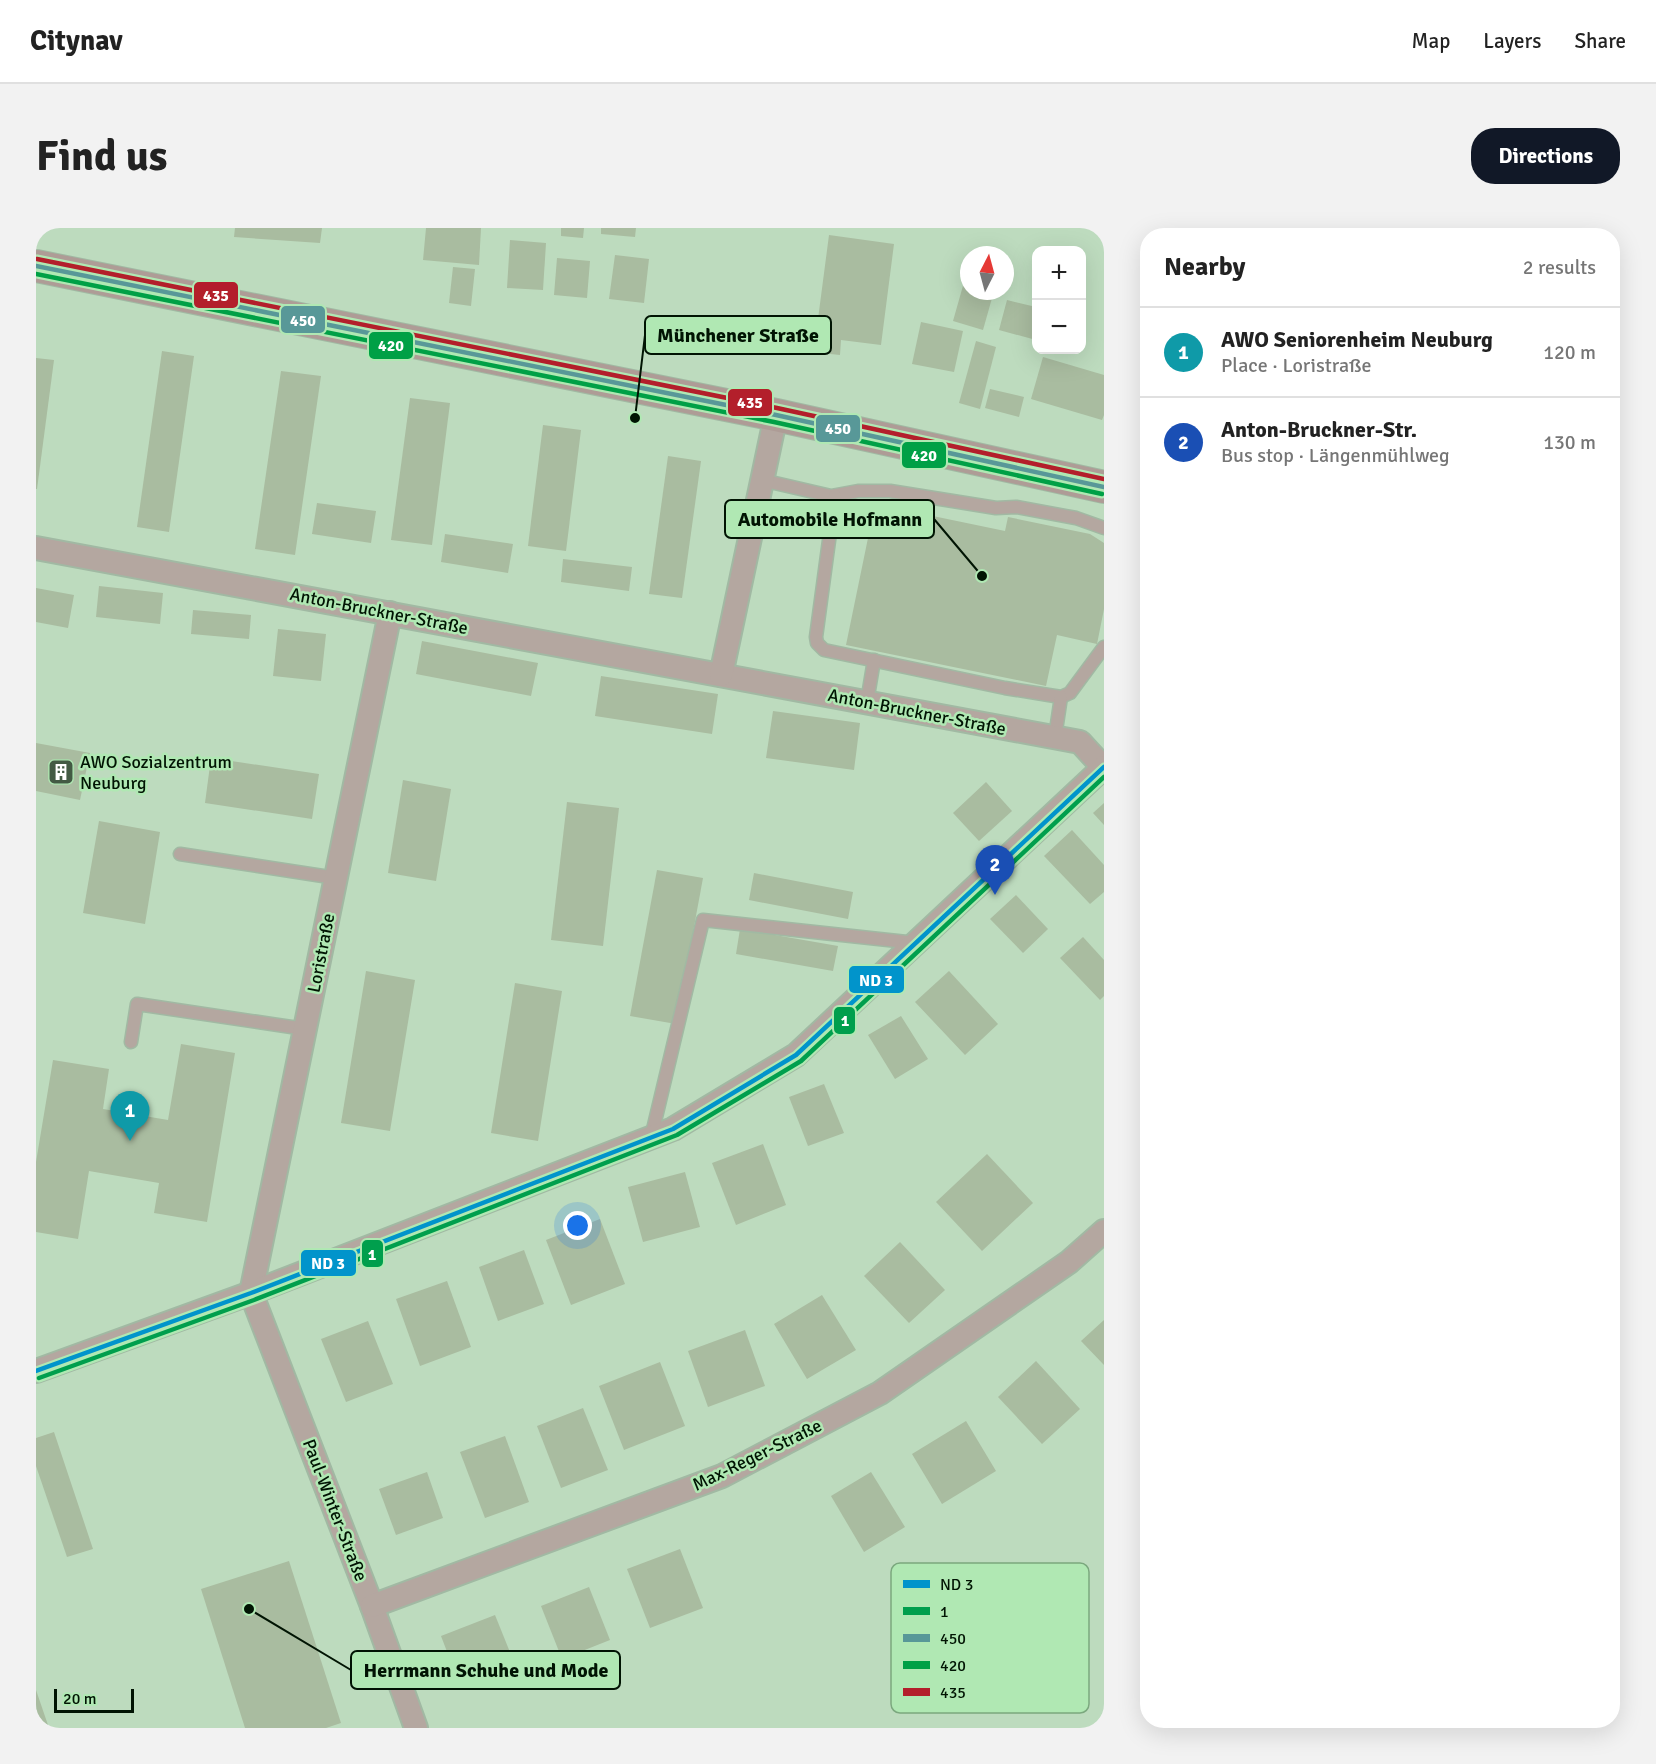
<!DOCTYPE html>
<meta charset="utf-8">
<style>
:root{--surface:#fff;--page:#f2f2f2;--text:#222;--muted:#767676;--line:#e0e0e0;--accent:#111827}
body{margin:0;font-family:Signika,sans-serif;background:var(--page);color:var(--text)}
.controls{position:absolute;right:18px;top:18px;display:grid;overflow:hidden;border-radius:12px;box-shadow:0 6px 24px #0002}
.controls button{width:54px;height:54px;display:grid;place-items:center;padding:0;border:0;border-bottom:2px solid var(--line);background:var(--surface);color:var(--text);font:30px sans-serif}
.compass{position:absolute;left:924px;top:18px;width:54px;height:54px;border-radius:50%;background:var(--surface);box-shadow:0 6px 24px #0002;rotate:6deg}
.scale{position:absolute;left:18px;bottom:15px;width:80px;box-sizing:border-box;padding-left:6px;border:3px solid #011403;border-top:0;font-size:16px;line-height:21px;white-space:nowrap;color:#011403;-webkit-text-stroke:4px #b0e8b3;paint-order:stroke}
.you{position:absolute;left:542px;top:998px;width:21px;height:21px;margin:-15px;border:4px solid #fff;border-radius:50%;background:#1a73e8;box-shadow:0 0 0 9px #1a73e833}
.badge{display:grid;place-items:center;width:39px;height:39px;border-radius:50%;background:var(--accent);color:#fff;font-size:20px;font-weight:700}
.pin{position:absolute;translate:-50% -50px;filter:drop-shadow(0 2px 3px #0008)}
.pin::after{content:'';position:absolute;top:32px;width:21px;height:18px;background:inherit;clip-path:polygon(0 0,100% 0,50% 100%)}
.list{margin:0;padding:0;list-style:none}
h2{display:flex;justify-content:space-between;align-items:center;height:78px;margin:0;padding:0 24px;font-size:26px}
h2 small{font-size:20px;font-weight:400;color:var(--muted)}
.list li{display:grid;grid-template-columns:39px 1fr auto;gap:18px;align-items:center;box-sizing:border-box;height:90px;padding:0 24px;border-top:2px solid var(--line)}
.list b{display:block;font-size:22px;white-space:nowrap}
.list p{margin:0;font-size:20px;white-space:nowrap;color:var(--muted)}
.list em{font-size:20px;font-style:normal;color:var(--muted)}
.map{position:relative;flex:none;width:1068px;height:1500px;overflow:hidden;border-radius:24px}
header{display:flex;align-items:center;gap:36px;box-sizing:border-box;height:84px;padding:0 30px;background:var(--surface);border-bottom:2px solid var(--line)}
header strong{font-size:28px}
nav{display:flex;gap:33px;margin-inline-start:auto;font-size:21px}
.intro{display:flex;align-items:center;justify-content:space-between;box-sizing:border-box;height:144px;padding:0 36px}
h1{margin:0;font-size:42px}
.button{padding:15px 27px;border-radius:24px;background:var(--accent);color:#fff;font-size:21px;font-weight:700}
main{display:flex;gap:36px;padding:0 36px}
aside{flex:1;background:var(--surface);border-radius:24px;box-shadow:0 6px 24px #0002}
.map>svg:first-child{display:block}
.building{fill:#a9bca0}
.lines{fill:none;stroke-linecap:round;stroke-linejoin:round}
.lane-casing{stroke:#a1b9a3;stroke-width:15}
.street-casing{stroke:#a1b9a3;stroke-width:26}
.secondary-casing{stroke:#a1b9a3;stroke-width:34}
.lane{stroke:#b4a7a0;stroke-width:12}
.street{stroke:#b4a7a0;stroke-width:22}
.secondary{stroke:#ae9c96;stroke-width:32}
.bus-1-casing{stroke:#b0e8b3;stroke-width:9}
.bus-2-casing{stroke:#b0e8b3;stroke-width:9}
.bus-3-casing{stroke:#b0e8b3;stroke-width:9}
.bus-4-casing{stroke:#b0e8b3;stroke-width:9}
.bus-5-casing{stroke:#b0e8b3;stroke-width:9}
.bus-1{stroke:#0194cb;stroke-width:4.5}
.bus-2{stroke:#009f4d;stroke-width:4.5}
.bus-3{stroke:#589898;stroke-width:4.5}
.bus-4{stroke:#00a046;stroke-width:4.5}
.bus-5{stroke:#b31f2b;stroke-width:4.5}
.labels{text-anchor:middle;stroke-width:5;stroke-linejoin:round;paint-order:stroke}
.street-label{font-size:18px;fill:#011403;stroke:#b0e8b3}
.poi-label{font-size:18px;fill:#011403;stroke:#b0e8b3;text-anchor:start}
.key{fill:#b0e8b3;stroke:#7ba87e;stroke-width:1.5}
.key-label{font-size:16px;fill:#011403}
.leader{fill:none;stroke:#011403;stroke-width:2}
.callout-dot{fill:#011403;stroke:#b0e8b3;stroke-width:2}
.callout{fill:#b0e8b3;stroke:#011403;stroke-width:2}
.callout-label{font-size:20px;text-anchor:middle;font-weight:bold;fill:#011403}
.line-badge{stroke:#b0e8b3;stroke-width:2}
.badge-label{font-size:16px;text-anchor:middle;font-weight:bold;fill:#fff}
</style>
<header>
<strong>Citynav</strong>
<nav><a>Map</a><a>Layers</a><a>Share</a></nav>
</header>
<div class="intro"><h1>Find us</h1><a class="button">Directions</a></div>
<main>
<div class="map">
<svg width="1068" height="1500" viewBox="0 0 1068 1500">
<rect width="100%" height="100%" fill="#bddbbe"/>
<!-- building -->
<g class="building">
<polygon points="199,0 286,0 284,15 198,9"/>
<polygon points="390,0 445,0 443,37 387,32"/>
<polygon points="525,0 548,0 547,10 525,8"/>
<polygon points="565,0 600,0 599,9 565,6"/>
<polygon points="793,7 858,16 845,117 805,112 804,127 766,123 769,90 782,91"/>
<polygon points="474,12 510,15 507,62 471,60"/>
<polygon points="579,27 613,31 608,75 573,71"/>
<polygon points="521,30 554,33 551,70 518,67"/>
<polygon points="417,39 439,41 435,78 413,75"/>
<polygon points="932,40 933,63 958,63 947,102 917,93"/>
<polygon points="971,72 1000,79 1000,112 963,102"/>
<polygon points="885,94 927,103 918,144 876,136"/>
<polygon points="940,113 960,119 944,181 923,175"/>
<polygon points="126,123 158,128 133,304 101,299"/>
<polygon points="1007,129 1068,147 1068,187 1066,192 995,171"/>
<polygon points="0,130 18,132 1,261 0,261"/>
<polygon points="245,143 285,148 259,327 219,321"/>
<polygon points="954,161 988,169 983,189 949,180"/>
<polygon points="374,170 414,175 396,317 355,312"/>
<polygon points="507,197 545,202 530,323 492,318"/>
<polygon points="632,228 665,233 646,370 613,366"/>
<polygon points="281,275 340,283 335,315 276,306"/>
<polygon points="839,276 969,303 972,289 1054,306 1068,315 1068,381 1061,416 1021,407 1010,458 810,417"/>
<polygon points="409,306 477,316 472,345 405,334"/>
<polygon points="527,331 596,339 593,363 525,354"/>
<polygon points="63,358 127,365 124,396 60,389"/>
<polygon points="0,360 38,367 32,400 0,394"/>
<polygon points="157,382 215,387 213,411 155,406"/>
<polygon points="242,401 290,406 285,453 237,448"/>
<polygon points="386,413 502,435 495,468 380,446"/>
<polygon points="565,448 682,466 676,506 559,488"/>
<polygon points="737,483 824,495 818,542 730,530"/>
<polygon points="0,515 54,525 44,572 0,563"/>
<polygon points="175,530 283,546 276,591 169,575"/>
<polygon points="367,552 415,561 400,653 352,645"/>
<polygon points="950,554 976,583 943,613 917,585"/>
<polygon points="531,574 583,580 567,718 515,712"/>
<polygon points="1068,575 1068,597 1057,585"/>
<polygon points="63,593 124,604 109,696 47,685"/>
<polygon points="1036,602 1068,637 1068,664 1054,676 1008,628"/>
<polygon points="621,642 667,650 640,796 594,788"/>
<polygon points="718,645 817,664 812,691 713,672"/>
<polygon points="980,667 1012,701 987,725 954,691"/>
<polygon points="704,701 802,718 797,743 700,726"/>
<polygon points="1047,709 1068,732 1068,768 1064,772 1024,730"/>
<polygon points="330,743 379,752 354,903 305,895"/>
<polygon points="913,743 962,796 929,827 879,774"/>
<polygon points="479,755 526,763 502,913 455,905"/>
<polygon points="865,788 892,831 859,851 832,807"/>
<polygon points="145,816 199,825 171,994 118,985 123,955 53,943 42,1011 0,1004 0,934 17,832 73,841 67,881 132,892"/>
<polygon points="788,856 808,905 772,918 753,869"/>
<polygon points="727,916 750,977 700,997 676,935"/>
<polygon points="951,926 997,975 946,1023 900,974"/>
<polygon points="649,944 664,999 607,1014 592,959"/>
<polygon points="564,991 589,1056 535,1077 510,1012"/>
<polygon points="864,1014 909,1062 873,1095 828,1048"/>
<polygon points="488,1022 508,1076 462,1093 443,1039"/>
<polygon points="411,1053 435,1119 384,1138 360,1071"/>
<polygon points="786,1067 820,1122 771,1151 738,1096"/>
<polygon points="1068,1092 1068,1137 1045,1113"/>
<polygon points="332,1093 357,1156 310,1174 285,1111"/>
<polygon points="709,1102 729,1158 672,1179 652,1123"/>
<polygon points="1000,1133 1044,1181 1006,1216 962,1169"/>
<polygon points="624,1134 649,1198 588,1222 563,1158"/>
<polygon points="547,1180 572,1242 525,1260 501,1198"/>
<polygon points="930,1193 960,1243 906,1276 876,1226"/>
<polygon points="18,1204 57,1321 31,1329 0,1238 0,1210"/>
<polygon points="469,1208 493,1274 449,1290 424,1224"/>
<polygon points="391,1244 407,1290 360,1307 343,1261"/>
<polygon points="835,1244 869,1299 828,1324 795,1268"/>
<polygon points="644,1321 667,1380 614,1400 591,1341"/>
<polygon points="253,1333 305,1495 290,1500 209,1500 165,1361"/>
<polygon points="553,1359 574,1412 526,1431 505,1378"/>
<polygon points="459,1387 480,1439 425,1460 405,1408"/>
<polygon points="0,1462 13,1500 0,1500"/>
</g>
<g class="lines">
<!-- lane casing -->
<g class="lane-casing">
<g id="lane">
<polyline points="726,252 795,268 822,263 854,263 960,280 980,279 1040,290 1068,300"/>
<polyline points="799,268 780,409 781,415 788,422 969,460 1025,469 1034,465 1068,419"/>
<polyline points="831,474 838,432"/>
<polyline points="1019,509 1025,469"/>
<polyline points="144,626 300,650"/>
<polyline points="95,814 101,776 269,801"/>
<polyline points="615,910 667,692 880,715"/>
</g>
</g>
<!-- street casing -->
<g class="street-casing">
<g id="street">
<polyline points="0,320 1044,514 1067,539"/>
<polyline points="354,385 215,1065 336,1378 380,1500"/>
<polyline points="685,447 740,187"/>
<polyline points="0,1143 215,1065 637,901 760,827 1068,539"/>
<polyline points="336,1378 686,1248 844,1165 1033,1034 1068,1003"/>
</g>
</g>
<!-- secondary casing -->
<g class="secondary-casing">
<polyline id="secondary" points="0,38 740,187 1068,259"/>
</g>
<!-- lane -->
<use href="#lane" class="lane"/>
<!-- street -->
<use href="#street" class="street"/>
<!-- secondary -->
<use href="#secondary" class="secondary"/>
<!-- bus-1 casing -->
<g class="bus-1-casing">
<polyline id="bus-1" points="0,1143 215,1065 637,901 760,827 1068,539"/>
</g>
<!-- bus-2 casing -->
<g class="bus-2-casing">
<polyline id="bus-2" points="3,1150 218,1072 641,907 765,833 1068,549"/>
</g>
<!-- bus-3 casing -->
<g class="bus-3-casing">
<polyline id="bus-3" points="0,38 740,187 1068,259"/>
</g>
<!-- bus-4 casing -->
<g class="bus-4-casing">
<polyline id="bus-4" points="0,46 738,194 1066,266"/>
</g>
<!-- bus-5 casing -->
<g class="bus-5-casing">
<polyline id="bus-5" points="1,31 741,180 1068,251"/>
</g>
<!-- bus-1 -->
<use href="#bus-1" class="bus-1"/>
<!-- bus-2 -->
<use href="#bus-2" class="bus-2"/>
<!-- bus-3 -->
<use href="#bus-3" class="bus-3"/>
<!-- bus-4 -->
<use href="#bus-4" class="bus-4"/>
<!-- bus-5 -->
<use href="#bus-5" class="bus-5"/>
</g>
<!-- icons -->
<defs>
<g id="building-square" transform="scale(1.35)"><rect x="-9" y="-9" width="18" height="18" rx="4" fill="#435a44" stroke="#b0e8b3"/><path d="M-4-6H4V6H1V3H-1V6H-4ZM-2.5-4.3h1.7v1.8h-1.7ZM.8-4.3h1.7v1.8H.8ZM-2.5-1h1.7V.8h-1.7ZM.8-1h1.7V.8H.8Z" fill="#fff"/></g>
</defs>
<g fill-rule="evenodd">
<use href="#building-square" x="25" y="544"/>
</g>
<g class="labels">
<!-- street labels -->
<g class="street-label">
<text transform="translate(343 383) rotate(11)" y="6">Anton-Bruckner-Straße</text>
<text transform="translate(881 484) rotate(11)" y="6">Anton-Bruckner-Straße</text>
<text transform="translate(285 725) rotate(-79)" y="6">Loristraße</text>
<text transform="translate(721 1227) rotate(-26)" y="6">Max-Reger-Straße</text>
<text transform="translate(299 1282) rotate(69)" y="6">Paul-Winter-Straße</text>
</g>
<!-- poi labels -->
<g class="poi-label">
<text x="44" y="540">AWO Sozialzentrum<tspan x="44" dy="21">Neuburg</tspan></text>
</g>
</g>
<!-- legend -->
<rect x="855" y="1335" width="198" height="150" rx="9" class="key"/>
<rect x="867" y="1352" width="27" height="8" fill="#0194cb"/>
<rect x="867" y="1379" width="27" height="8" fill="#009f4d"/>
<rect x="867" y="1406" width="27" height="8" fill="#589898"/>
<rect x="867" y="1433" width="27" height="8" fill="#00a046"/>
<rect x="867" y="1460" width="27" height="8" fill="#b31f2b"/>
<g class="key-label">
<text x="904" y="1362">ND 3</text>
<text x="904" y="1389">1</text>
<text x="904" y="1416">450</text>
<text x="904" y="1443">420</text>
<text x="904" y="1470">435</text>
</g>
<!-- callouts -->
<path class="leader" d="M599 190L609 107M946 348L898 291M213 1381L315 1442"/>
<g class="callout-dot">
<circle cx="599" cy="190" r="6"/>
<circle cx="946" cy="348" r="6"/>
<circle cx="213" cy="1381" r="6"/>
</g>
<g class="callout">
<rect x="609" y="88" width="186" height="38" rx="6"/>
<rect x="689" y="272" width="209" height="38" rx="6"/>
<rect x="315" y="1423" width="269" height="38" rx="6"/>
</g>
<g class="callout-label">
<text x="702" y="114">Münchener Straße</text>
<text x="794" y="298">Automobile Hofmann</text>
<text x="450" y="1449">Herrmann Schuhe und Mode</text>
</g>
<g class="line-badge">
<rect x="157" y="53" width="46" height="28" rx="6" fill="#b31f2b"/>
<rect x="244" y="77" width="46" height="29" rx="6" fill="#589898"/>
<rect x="332" y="103" width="46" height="29" rx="6" fill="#00a046"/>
<rect x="691" y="160" width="46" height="29" rx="6" fill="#b31f2b"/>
<rect x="779" y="186" width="46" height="29" rx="6" fill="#589898"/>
<rect x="865" y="213" width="46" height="28" rx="6" fill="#00a046"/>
<rect x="812" y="737" width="57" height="29" rx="6" fill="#0194cb"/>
<rect x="797" y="778" width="23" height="29" rx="6" fill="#009f4d"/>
<rect x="325" y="1011" width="23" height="29" rx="6" fill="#009f4d"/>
<rect x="264" y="1021" width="57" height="28" rx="6" fill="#0194cb"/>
</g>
<g class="badge-label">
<text x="180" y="73">435</text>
<text x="267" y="98">450</text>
<text x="355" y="123">420</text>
<text x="714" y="180">435</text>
<text x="802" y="206">450</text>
<text x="888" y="233">420</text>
<text x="840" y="758">ND 3</text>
<text x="809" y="798">1</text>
<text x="336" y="1032">1</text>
<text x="292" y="1041">ND 3</text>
</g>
</svg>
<div class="controls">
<button>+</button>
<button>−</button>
</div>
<svg class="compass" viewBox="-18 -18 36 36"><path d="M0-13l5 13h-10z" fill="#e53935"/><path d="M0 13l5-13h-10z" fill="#767676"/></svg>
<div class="scale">20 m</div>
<div class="you"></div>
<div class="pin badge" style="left:94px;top:913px;background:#0f9aa8">1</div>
<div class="pin badge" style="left:959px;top:667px;background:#1a4fb4">2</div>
</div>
<aside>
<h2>Nearby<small>2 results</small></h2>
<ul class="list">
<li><span class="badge" style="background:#0f9aa8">1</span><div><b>AWO Seniorenheim Neuburg</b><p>Place · Loristraße</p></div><em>120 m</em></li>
<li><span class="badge" style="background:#1a4fb4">2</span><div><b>Anton-Bruckner-Str.</b><p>Bus stop · Längenmühlweg</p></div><em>130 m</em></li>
</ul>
</aside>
</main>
